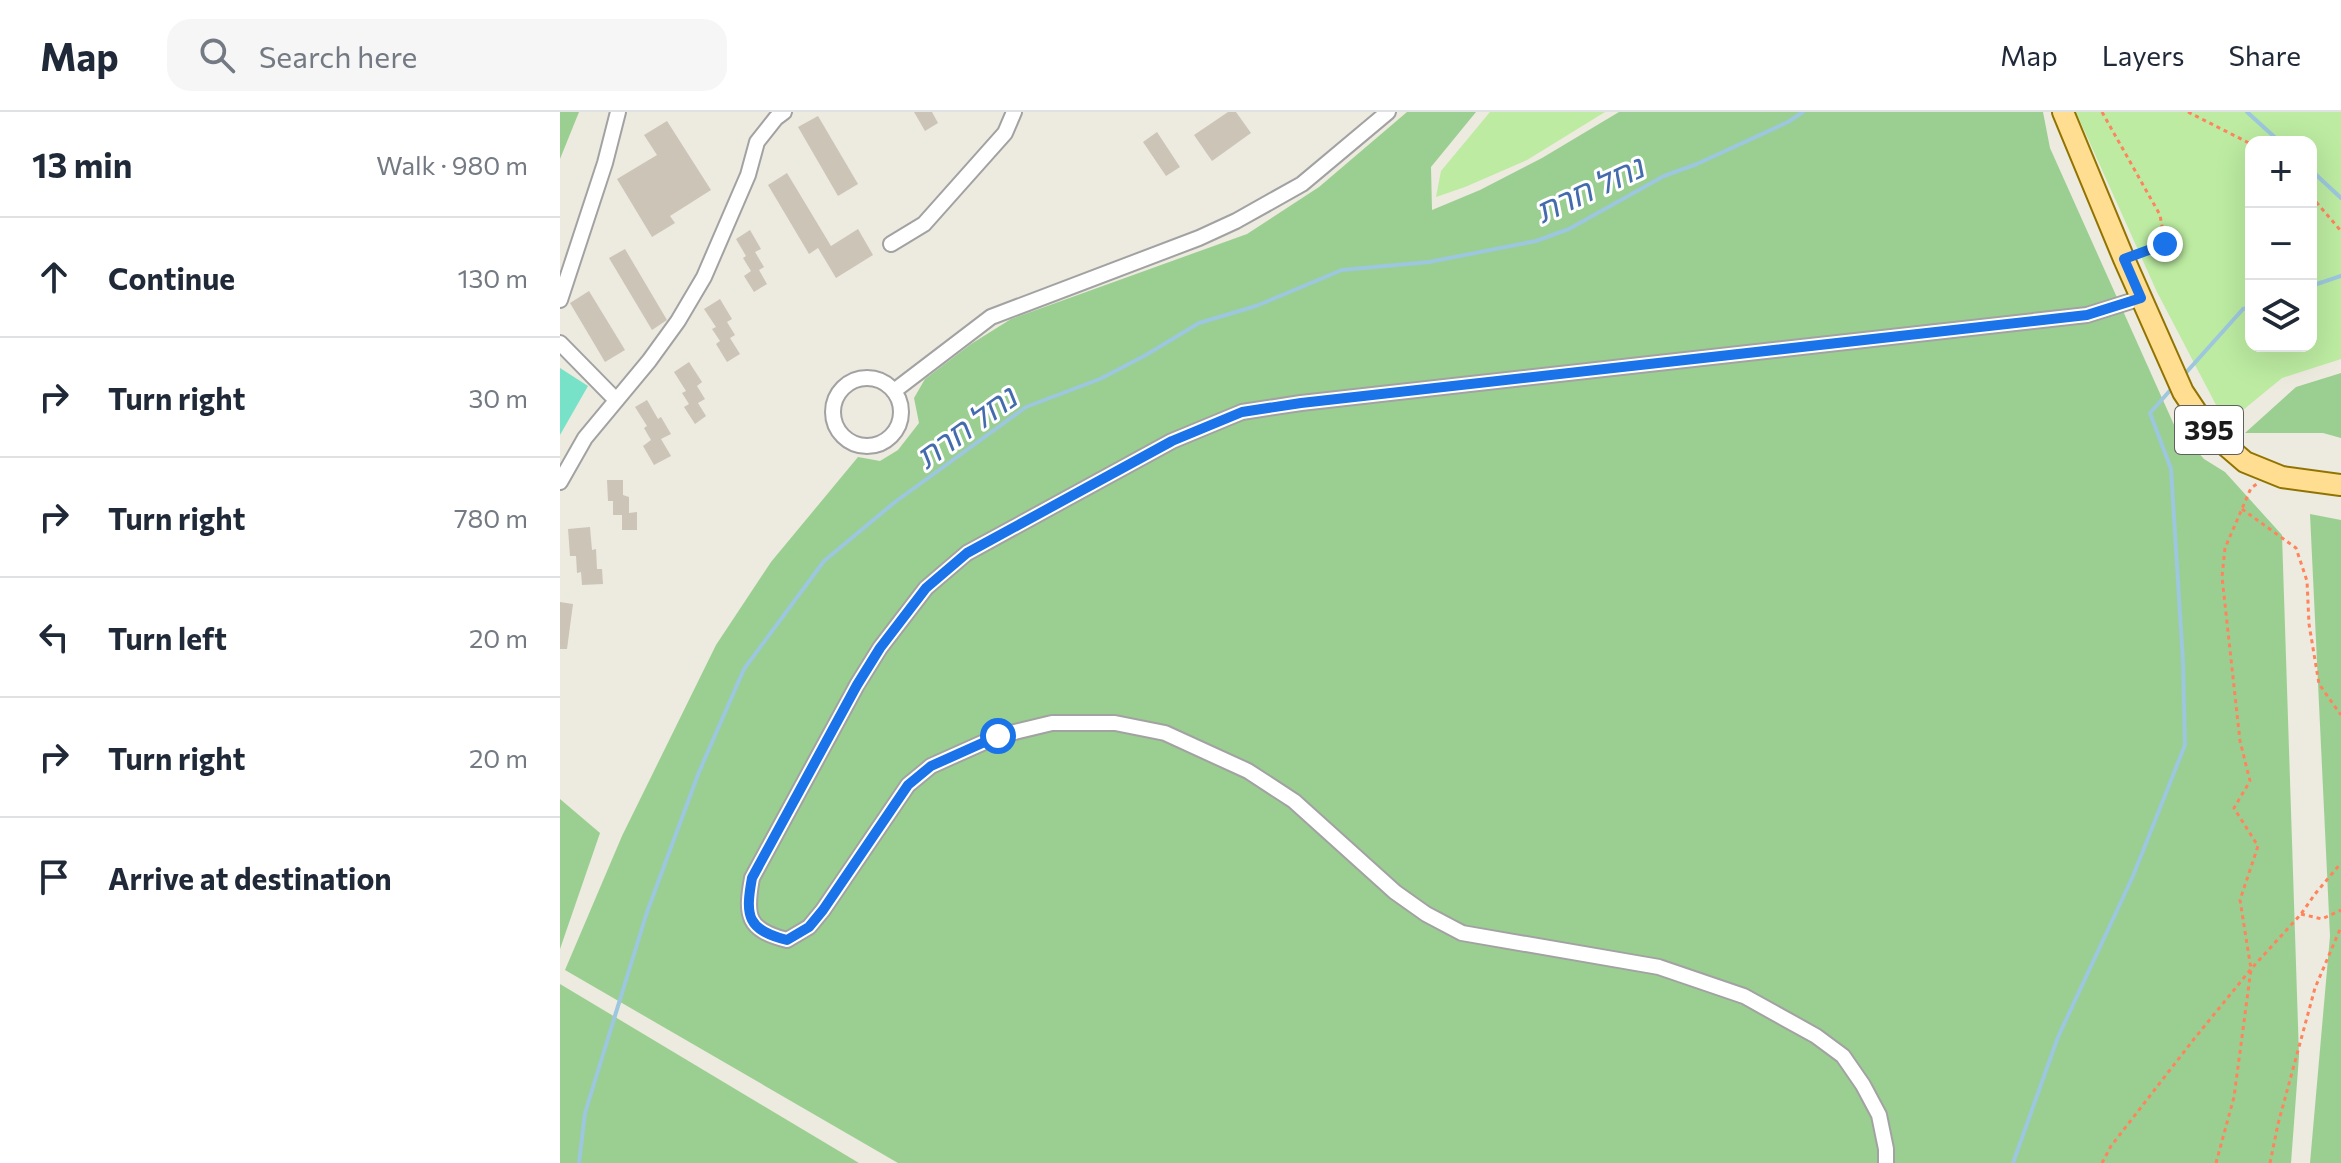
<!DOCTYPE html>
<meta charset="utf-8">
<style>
:root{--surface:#fff;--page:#f6f6f7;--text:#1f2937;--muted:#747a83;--line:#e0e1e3}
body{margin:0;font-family:Commissioner,"Noto Sans Hebrew",sans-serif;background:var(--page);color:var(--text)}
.controls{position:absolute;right:24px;top:24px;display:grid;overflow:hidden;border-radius:16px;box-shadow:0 8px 32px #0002}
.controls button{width:72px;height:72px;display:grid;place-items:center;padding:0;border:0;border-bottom:2px solid var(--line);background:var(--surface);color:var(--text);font:40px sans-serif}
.stop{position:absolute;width:24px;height:24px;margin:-18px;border:6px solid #1a73e8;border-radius:50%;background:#fff}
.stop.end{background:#1a73e8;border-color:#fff;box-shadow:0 2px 8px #0008}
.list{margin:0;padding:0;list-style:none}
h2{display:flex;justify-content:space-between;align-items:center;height:104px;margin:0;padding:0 32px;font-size:34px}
h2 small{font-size:26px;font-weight:400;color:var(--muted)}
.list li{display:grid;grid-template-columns:52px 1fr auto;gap:24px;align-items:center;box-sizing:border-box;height:120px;padding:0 32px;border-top:2px solid var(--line)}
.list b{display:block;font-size:30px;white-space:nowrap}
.list em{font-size:26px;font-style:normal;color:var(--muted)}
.icon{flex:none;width:44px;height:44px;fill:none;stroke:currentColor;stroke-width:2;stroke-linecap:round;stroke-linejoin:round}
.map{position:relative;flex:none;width:1781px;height:1051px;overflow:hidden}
header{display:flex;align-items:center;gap:48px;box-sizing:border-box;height:112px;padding:0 40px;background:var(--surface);border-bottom:2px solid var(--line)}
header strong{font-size:38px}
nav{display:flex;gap:44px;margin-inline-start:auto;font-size:28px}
.search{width:560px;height:72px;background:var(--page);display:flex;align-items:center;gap:20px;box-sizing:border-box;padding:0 28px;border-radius:24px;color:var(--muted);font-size:30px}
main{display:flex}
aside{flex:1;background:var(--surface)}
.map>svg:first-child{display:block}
.grass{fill:#bceba1;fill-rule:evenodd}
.forest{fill:#9bcf91}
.pitch{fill:#77e2c7}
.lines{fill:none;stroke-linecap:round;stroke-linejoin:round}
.stream{stroke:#9cc7de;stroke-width:4}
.building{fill:#cdc4b8}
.minor-casing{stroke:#a2a2a2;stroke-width:18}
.primary-casing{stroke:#917400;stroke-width:24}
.path{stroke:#ff845e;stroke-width:3;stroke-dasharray:4 4;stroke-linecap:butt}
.minor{stroke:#fff;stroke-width:14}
.primary{stroke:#ffde92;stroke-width:20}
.route{stroke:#1a73e8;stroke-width:10}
.labels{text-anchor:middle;stroke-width:6;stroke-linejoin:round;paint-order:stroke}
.shield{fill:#fff;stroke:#5f5f5f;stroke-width:2}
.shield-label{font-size:28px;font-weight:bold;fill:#1b1b1b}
.water-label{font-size:32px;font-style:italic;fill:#436bae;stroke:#fff}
</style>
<header>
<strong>Map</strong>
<div class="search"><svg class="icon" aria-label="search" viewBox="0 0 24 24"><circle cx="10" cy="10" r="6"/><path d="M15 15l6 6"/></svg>Search here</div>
<nav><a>Map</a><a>Layers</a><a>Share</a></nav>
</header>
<main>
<aside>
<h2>13 min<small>Walk · 980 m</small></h2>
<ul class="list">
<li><svg class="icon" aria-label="ahead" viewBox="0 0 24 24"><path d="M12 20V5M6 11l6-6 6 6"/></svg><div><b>Continue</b></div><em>130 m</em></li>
<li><svg class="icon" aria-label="right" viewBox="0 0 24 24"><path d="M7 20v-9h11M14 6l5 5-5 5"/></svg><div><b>Turn right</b></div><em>30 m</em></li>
<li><svg class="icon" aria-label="right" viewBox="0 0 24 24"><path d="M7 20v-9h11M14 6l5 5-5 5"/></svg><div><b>Turn right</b></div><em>780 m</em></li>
<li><svg class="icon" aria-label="left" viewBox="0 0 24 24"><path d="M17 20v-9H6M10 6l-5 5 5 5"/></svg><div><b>Turn left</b></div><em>20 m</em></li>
<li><svg class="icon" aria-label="right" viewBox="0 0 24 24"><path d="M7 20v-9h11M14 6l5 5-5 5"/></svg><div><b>Turn right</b></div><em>20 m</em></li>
<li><svg class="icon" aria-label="arrive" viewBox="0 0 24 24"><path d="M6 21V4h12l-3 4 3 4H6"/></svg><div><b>Arrive at destination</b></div></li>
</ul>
</aside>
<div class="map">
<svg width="1781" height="1051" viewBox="0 0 1781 1051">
<rect width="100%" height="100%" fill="#edeadf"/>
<!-- grass -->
<g class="grass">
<polygon points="930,0 1045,0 967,48 905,75 876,85 881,59"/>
<path d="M1516,0H1781V247L1722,266L1666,312L1597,180ZM1751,30V234H1691V30Z"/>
</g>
<!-- forest -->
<g class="forest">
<polygon points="0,0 19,0 0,47"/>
<polygon points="847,0 916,0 871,55 872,98 920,78 982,46 1059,0 1483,0 1490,36 1615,315 1644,347 1665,360 1722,423 1739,944 1731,1051 338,1051 5,858 62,724 156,533 211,450 298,345 320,349 338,338 359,311 354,286 365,267 411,232 451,207 687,122 759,75"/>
<polygon points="1781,261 1781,326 1763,321 1685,321 1736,275"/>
<polygon points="1750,402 1781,408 1781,1051 1750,1051 1770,824"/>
<polygon points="0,687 40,721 0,837"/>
<polygon points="0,872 299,1051 0,1051"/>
</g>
<!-- pitch -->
<polygon class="pitch" points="0,256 28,274 0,323"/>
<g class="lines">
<!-- stream -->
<g class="stream">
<polyline points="1687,0 1720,30"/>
<polyline points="1751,58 1781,86"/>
<polyline points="1751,174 1781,164"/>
<polyline points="1623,264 1683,197 1691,195"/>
<polyline points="19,1051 25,1001 87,800 139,660 184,557 264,449 335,390 466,295 540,267 586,243 639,211 696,194 782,158 869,150 976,129 1009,117 1104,64 1137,52 1228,10 1243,0"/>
<polyline points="1453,1051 1498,925 1573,764 1625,633 1623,550 1611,357 1590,301 1614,274"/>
</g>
</g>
<!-- building -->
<g class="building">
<polygon points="354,0 372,0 378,11 365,19"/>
<polygon points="668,0 676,0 691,21 652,49 634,23"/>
<polygon points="258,4 298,72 278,84 238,15"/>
<polygon points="107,9 151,78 110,104 115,111 92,125 57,67 97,43 84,23"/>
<polygon points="597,20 620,55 606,64 583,30"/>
<polygon points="227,61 271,134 298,117 313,143 276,166 258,136 249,142 208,73"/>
<polygon points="190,118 201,137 195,140 204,155 199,158 207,172 194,180 184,164 191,159 183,146 186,144 176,127"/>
<polygon points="65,137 107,208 92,218 49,146"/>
<polygon points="29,179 65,238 45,250 10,191"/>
<polygon points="160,187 172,207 167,210 175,223 170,226 180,242 167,250 156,232 160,229 152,217 156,215 144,197"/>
<polygon points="129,250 142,270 137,274 145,287 138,291 146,304 135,312 124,295 129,292 122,281 126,279 114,260"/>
<polygon points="87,288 98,307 101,305 111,322 101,327 111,344 94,353 83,334 91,328 84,316 87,314 75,295"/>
<polygon points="47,368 63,368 63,383 69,385 69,401 77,400 77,418 62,418 62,403 53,403 53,389 48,389"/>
<polygon points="30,415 32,438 36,437 37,457 42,457 43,472 22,473 21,460 17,461 16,444 10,444 8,417"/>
<polygon points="0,490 13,492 7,537 0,537"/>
</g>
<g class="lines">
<!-- minor casing -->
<g class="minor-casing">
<g id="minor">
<polyline points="331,132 364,112 445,21 454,0"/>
<polyline points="0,188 45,51 58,0"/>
<polyline points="0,231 56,288"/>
<circle cx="307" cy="300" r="34"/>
<polyline points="334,279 431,205 639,126 676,109 742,72 828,0"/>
<polyline points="0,370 25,326 89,249 118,209 144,165 188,63 197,30 216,6 224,0"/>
<path d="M1326,1051V1037L1319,1003L1303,973L1283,944L1256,924L1184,884L1099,855L902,821L866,802L835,780L734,689L688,659L605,621L555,611H492L438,624L371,654L348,673L263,798L249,815L227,828C187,818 185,804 192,766L297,573L320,536L366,476L407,441L612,329L682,300L741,291L1527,203L1581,186"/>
</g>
</g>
<!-- primary casing -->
<g class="primary-casing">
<polyline id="primary" points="1503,0 1564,147 1623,280 1649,319 1685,350 1722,365 1781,373"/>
</g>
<!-- path -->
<g class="path">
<polyline points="1542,0 1600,103 1605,132 1578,142"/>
<polyline points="1628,0 1691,32"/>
<polyline points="1751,84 1781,119"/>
<polyline points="1682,397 1736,436 1747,469 1749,512 1759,572 1781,603"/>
<polyline points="1741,802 1762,807 1781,798"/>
<polyline points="1542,1051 1551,1034 1634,927 1691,857 1741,802 1755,782 1781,751"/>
<polyline points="1656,1051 1674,985 1691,857 1680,788 1698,734 1674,696 1690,669 1680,629 1662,465 1665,436 1691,376 1697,372"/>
<polyline points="1710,1051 1718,1012 1755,876 1781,815"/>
</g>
<!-- minor -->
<use href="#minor" class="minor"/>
<!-- primary -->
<use href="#primary" class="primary"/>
</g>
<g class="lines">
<!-- route -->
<path class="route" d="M438,624L371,654L348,673L263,798L249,815L227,828C187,818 185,804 192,766L297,573L320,536L366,476L407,441L612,329L682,300L741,291L1527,203L1581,186L1564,147L1605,132"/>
</g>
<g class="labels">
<!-- shield labels -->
<rect class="shield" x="1615" y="294" width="68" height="48" rx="6"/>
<g class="shield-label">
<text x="1649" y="328">395</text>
</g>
<!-- water labels -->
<g class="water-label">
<text transform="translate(1029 78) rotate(-25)" y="11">נחל חרת</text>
<text transform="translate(406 316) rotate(-36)" y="11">נחל חרת</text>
</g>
</g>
</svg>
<div class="controls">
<button>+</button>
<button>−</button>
<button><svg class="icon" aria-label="layers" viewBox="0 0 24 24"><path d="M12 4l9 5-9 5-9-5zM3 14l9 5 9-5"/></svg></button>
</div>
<div class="stop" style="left:438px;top:624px"></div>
<div class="stop end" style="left:1605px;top:132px"></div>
</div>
</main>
